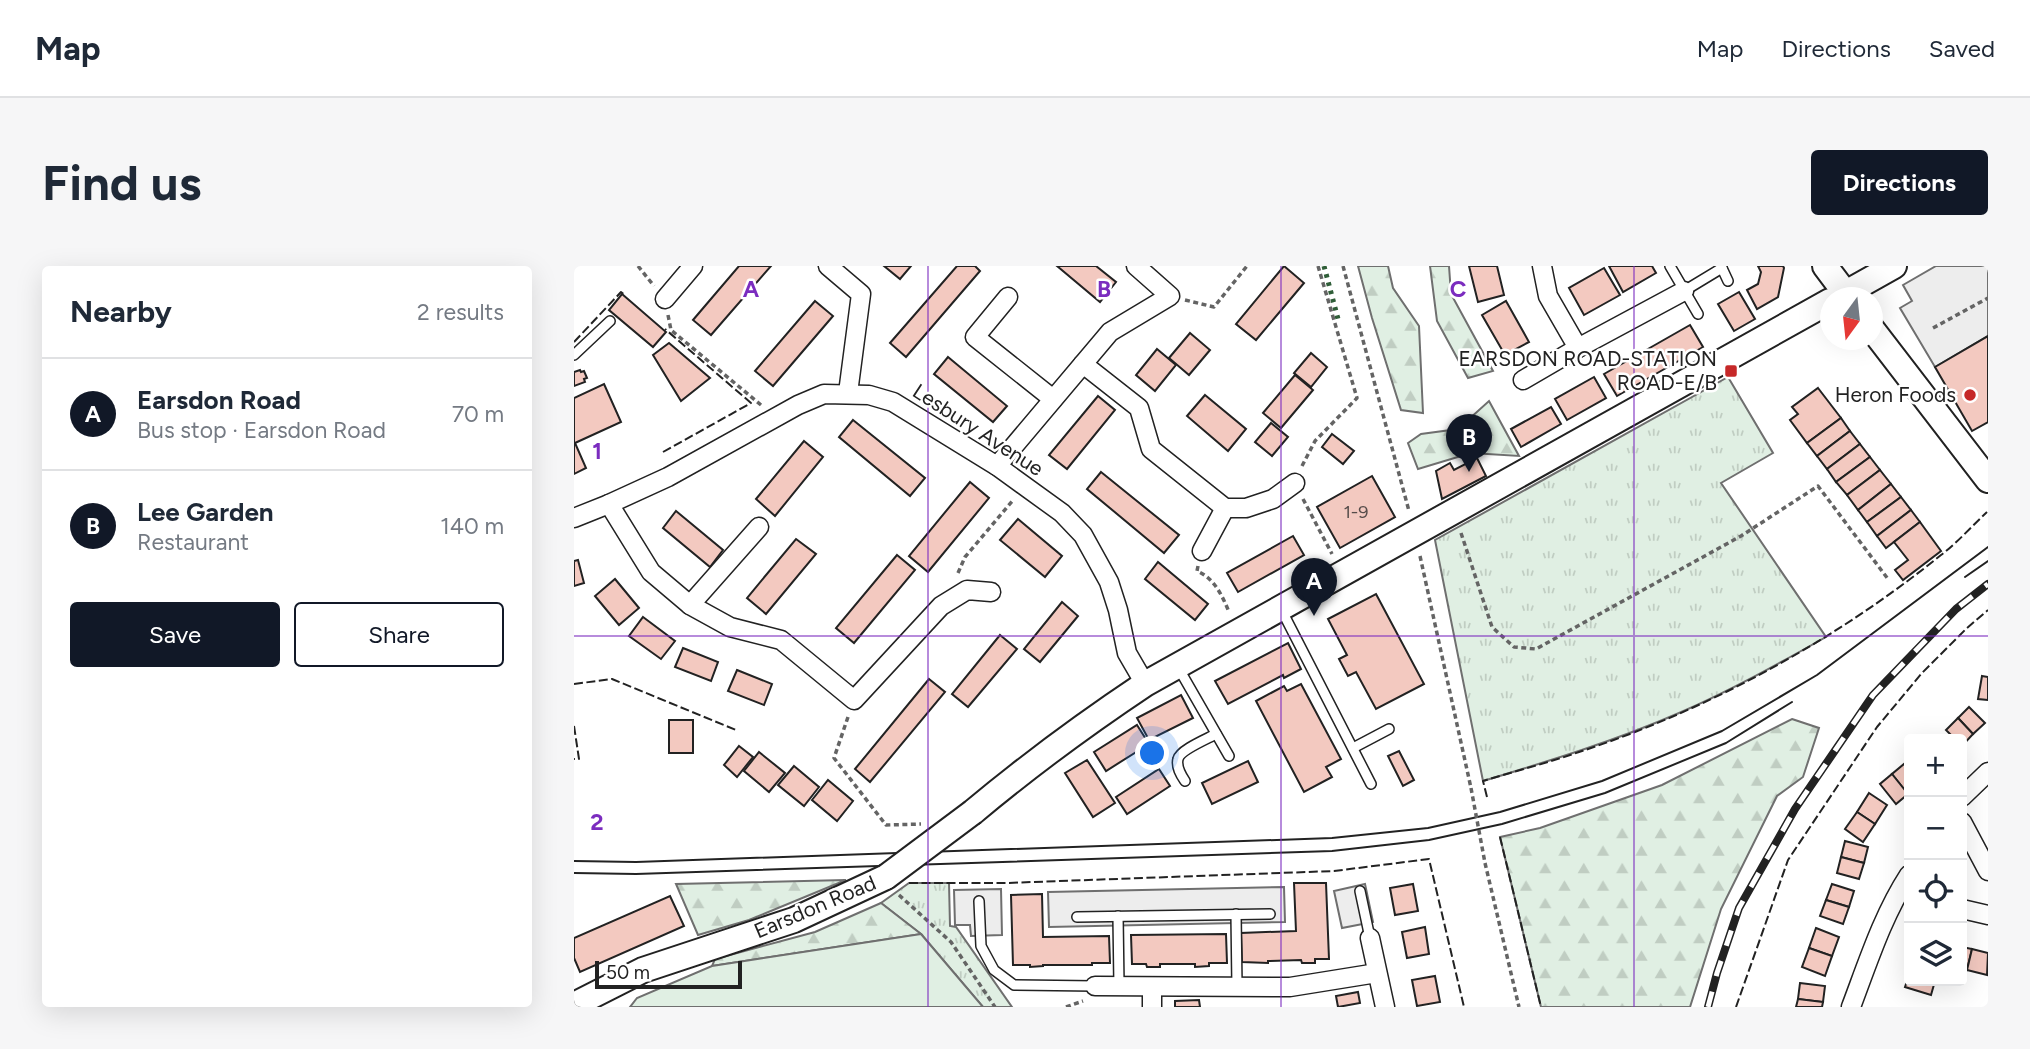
<!DOCTYPE html>
<meta charset="utf-8">
<style>
:root{--surface:#fff;--page:#f6f6f7;--text:#1f2937;--muted:#747a83;--line:#e0e1e3;--accent:#111827}
body{margin:0;font-family:Figtree,sans-serif;background:var(--page);color:var(--text)}
.controls{position:absolute;right:21px;bottom:21px;display:grid;overflow:hidden;border-radius:7px;box-shadow:0 7px 28px #0002}
.controls button{width:63px;height:63px;display:grid;place-items:center;padding:0;border:0;border-bottom:2px solid var(--line);background:var(--surface);color:var(--text);font:35px sans-serif}
.compass{position:absolute;left:1246px;top:21px;width:63px;height:63px;border-radius:50%;background:var(--surface);box-shadow:0 7px 28px #0002;rotate:195deg}
.scale{position:absolute;left:21px;bottom:18px;width:147px;box-sizing:border-box;padding-left:7px;border:4px solid #222;border-top:0;font-size:19px;line-height:24px;white-space:nowrap;color:#222;-webkit-text-stroke:5px #fff;paint-order:stroke}
.you{position:absolute;left:579px;top:488px;width:24px;height:24px;margin:-18px;border:5px solid #fff;border-radius:50%;background:#1a73e8;box-shadow:0 0 0 10px #1a73e833}
.badge{display:grid;place-items:center;width:46px;height:46px;border-radius:50%;background:var(--accent);color:#fff;font-size:23px;font-weight:700}
.pin{position:absolute;translate:-50% -58px;filter:drop-shadow(0 2px 4px #0008)}
.pin::after{content:'';position:absolute;top:37px;width:24px;height:21px;background:inherit;clip-path:polygon(0 0,100% 0,50% 100%)}
.list{margin:0;padding:0;list-style:none}
h2{display:flex;justify-content:space-between;align-items:center;height:91px;margin:0;padding:0 28px;font-size:30px}
h2 small{font-size:23px;font-weight:400;color:var(--muted)}
.list li{display:grid;grid-template-columns:46px 1fr auto;gap:21px;align-items:center;box-sizing:border-box;height:112px;padding:0 28px;border-top:2px solid var(--line)}
.list b{display:block;font-size:26px;white-space:nowrap}
.list p{margin:0;font-size:23px;white-space:nowrap;color:var(--muted)}
.list em{font-size:23px;font-style:normal;color:var(--muted)}
.actions{display:flex;gap:14px;padding:21px 28px}
.actions a{flex:1;padding:16px 0;border:2px solid var(--accent);border-radius:7px;text-align:center;font-size:24px;color:var(--accent)}
.actions .main{background:var(--accent);color:#fff}
.icon{flex:none;width:38px;height:38px;fill:none;stroke:currentColor;stroke-width:2;stroke-linecap:round;stroke-linejoin:round}
.map{position:relative;flex:none;width:1414px;height:741px;overflow:hidden;border-radius:7px}
header{display:flex;align-items:center;gap:42px;box-sizing:border-box;height:98px;padding:0 35px;background:var(--surface);border-bottom:2px solid var(--line)}
header strong{font-size:33px}
nav{display:flex;gap:38px;margin-inline-start:auto;font-size:24px}
.intro{display:flex;align-items:center;justify-content:space-between;box-sizing:border-box;height:168px;padding:0 42px}
h1{margin:0;font-size:49px}
.button{padding:18px 32px;border-radius:7px;background:var(--accent);color:#fff;font-size:24px;font-weight:700}
main{display:flex;gap:42px;padding:0 42px}
aside{flex:1;background:var(--surface);border-radius:7px;box-shadow:0 7px 28px #0002}
.map>svg:first-child{display:block}
.grass{fill:url(#grass-tufts);stroke:#6f6f6f;stroke-width:2}
.forest{fill:url(#forest-firs);stroke:#6f6f6f;stroke-width:2}
.green{fill:#e0efe3;stroke:#6f6f6f;stroke-width:2}
.parking{fill:#ededed;stroke:#6f6f6f;stroke-width:2}
.building{fill:#f3c9c0;stroke:#222;stroke-width:2}
.lines{fill:none;stroke-linecap:round;stroke-linejoin:round}
.lane-casing{stroke:#222;stroke-width:12}
.street-casing{stroke:#222;stroke-width:21}
.secondary-casing{stroke:#222;stroke-width:28}
.path{stroke:#646464;stroke-width:3.5;stroke-dasharray:5 3.5;stroke-linecap:butt}
.lane{stroke:#fff;stroke-width:9}
.street{stroke:#fff;stroke-width:18}
.secondary{stroke:#fff;stroke-width:24}
.tram{stroke:#222;stroke-width:2}
.rail-casing{stroke:#222;stroke-width:8}
.rail{stroke:#fff;stroke-width:5;stroke-dasharray:16;stroke-linecap:butt}
.secondary-bridge-casing{stroke:#222;stroke-width:28;stroke-linecap:butt}
.path-bridge{stroke:#646464;stroke-width:3.5;stroke-dasharray:5 3.5;stroke-linecap:butt}
.secondary-bridge{stroke:#fff;stroke-width:24}
.hedge{stroke:#2f5e38;stroke-width:5;stroke-dasharray:3.5 5;stroke-linecap:butt}
.fence{stroke:#222;stroke-width:2;stroke-dasharray:9 3.5;stroke-linecap:butt}
.grid{fill:none;stroke:#7b2cbf;stroke-width:2;stroke-opacity:0.55}
.poi-dot{fill:#c62828;stroke:#fff;stroke-width:2.5}
.labels{text-anchor:middle;stroke-width:5;stroke-linejoin:round;paint-order:stroke}
.number-label{font-size:18px;fill:#564c4a}
.poi-label{font-size:21px;fill:#222;stroke:#fff;text-anchor:end}
.street-label{font-size:21px;fill:#222;stroke:#fff}
.grid-label{font-size:23px;text-anchor:middle;font-weight:bold;fill:#7b2cbf;stroke:#fff;stroke-width:5;stroke-linejoin:round;paint-order:stroke}
</style>
<header>
<strong>Map</strong>
<nav><a>Map</a><a>Directions</a><a>Saved</a></nav>
</header>
<div class="intro"><h1>Find us</h1><a class="button">Directions</a></div>
<main>
<aside>
<h2>Nearby<small>2 results</small></h2>
<ul class="list">
<li><span class="badge">A</span><div><b>Earsdon Road</b><p>Bus stop · Earsdon Road</p></div><em>70 m</em></li>
<li><span class="badge">B</span><div><b>Lee Garden</b><p>Restaurant</p></div><em>140 m</em></li>
</ul>
<div class="actions"><a class="main">Save</a><a>Share</a></div>
</aside>
<div class="map">
<svg width="1414" height="741" viewBox="0 0 1414 741">
<defs>
<pattern id="grass-tufts" width="24" height="20" patternUnits="userSpaceOnUse" patternTransform="scale(1.75)"><rect width="24" height="20" fill="#e0efe3"/><path d="M3 7l-1-3M5 7V3M7 7l1-3M15 17l-1-3M17 17v-4M19 17l1-3" fill="none" stroke="#c0cdc2"/></pattern>
<pattern id="forest-firs" width="22" height="20" patternUnits="userSpaceOnUse" patternTransform="scale(1.75)"><rect width="22" height="20" fill="#e0efe3"/><path d="M5 1l3.5 6h-7zM16 11l3.5 6h-7z" fill="#c0cdc2"/></pattern>
</defs>
<rect width="100%" height="100%" fill="#fff"/>
<!-- grass -->
<g class="grass">
<path d="M1154,111L1199,187L1147,217L1252,371C1204,398 1156,425 1105,447C1041,475 975,495 909,515L861,274Z"/>
<polygon points="335,617 375,617 376,660 382,661 438,741 409,741 347,668 307,637"/>
</g>
<!-- forest -->
<g class="forest">
<polygon points="784,0 814,0 819,22 845,60 849,147 827,144 798,52"/>
<polygon points="856,0 875,0 877,28 919,105 894,112 863,55"/>
<polygon points="915,135 945,190 897,187 844,203 834,177 847,168 884,163"/>
<polygon points="1218,453 1245,462 1229,511 1203,530 1147,643 1116,741 967,741 926,571 966,562 1088,519"/>
<polygon points="272,614 175,654 124,669 102,618"/>
<polygon points="307,637 347,668 138,700 141,693 241,666"/>
</g>
<!-- green -->
<polygon class="green" points="347,668 409,741 56,741 63,732 138,700"/>
<!-- parking -->
<g class="parking">
<polygon points="1362,0 1414,0 1414,70 1361,101 1326,42 1338,35 1329,19"/>
<polygon points="791,618 799,656 768,662 760,625"/>
<polygon points="710,621 711,656 475,661 474,626"/>
<polygon points="427,623 428,669 397,670 396,659 381,659 380,624"/>
</g>
<!-- building -->
<g class="building">
<polygon points="165,0 197,0 137,69 119,54"/>
<polygon points="310,0 337,0 326,13"/>
<polygon points="383,0 401,0 406,5 332,91 316,77"/>
<polygon points="483,0 522,0 542,16 526,36"/>
<polygon points="710,0 730,17 682,74 662,58"/>
<polygon points="895,0 923,0 930,29 904,36"/>
<polygon points="1035,0 1078,0 1082,7 1049,26"/>
<polygon points="1184,0 1209,0 1210,2 1204,31 1183,43 1173,24 1184,18 1187,6"/>
<polygon points="1030,2 1046,29 1010,49 995,22"/>
<polygon points="1165,26 1181,53 1160,65 1144,38"/>
<polygon points="48,28 92,66 79,81 35,44"/>
<polygon points="241,35 259,50 199,120 181,105"/>
<polygon points="932,35 955,76 931,89 908,49"/>
<polygon points="1116,59 1129,81 1043,130 1030,108"/>
<polygon points="616,67 636,84 615,109 595,92"/>
<polygon points="1414,70 1414,156 1398,165 1361,101"/>
<polygon points="95,77 136,112 107,135 79,89"/>
<polygon points="583,83 602,99 581,125 562,109"/>
<polygon points="737,87 753,101 737,121 720,107"/>
<polygon points="374,91 433,140 419,156 360,108"/>
<polygon points="6,104 7,106 10,105 13,112 10,113 11,116 0,120 0,106"/>
<polygon points="721,109 739,124 707,162 689,147"/>
<polygon points="1020,111 1032,132 993,154 981,133"/>
<polygon points="30,118 47,156 1,177 12,202 0,208 0,132"/>
<polygon points="1244,122 1267,152 1233,177 1216,154 1224,148 1218,141"/>
<polygon points="631,129 672,163 654,185 613,150"/>
<polygon points="524,130 541,144 493,203 475,189"/>
<polygon points="977,141 987,158 947,181 937,163"/>
<polygon points="1267,152 1276,165 1243,190 1233,177"/>
<polygon points="279,154 351,212 336,230 265,171"/>
<polygon points="697,157 714,171 698,190 681,176"/>
<polygon points="1276,165 1286,178 1253,203 1243,190"/>
<polygon points="758,168 780,185 769,198 748,181"/>
<polygon points="230,175 249,191 201,250 182,233"/>
<polygon points="1286,178 1296,191 1262,216 1253,203"/>
<polygon points="1296,191 1306,204 1273,229 1262,216"/>
<polygon points="903,192 912,210 868,233 862,205 876,197 880,204"/>
<polygon points="1306,204 1317,218 1284,244 1273,229"/>
<polygon points="527,206 605,269 590,287 513,223"/>
<polygon points="798,210 821,251 766,282 743,241"/>
<polygon points="396,216 415,232 354,306 335,290"/>
<polygon points="1317,218 1327,231 1293,256 1284,244"/>
<polygon points="1327,231 1337,244 1303,270 1293,256"/>
<polygon points="1337,244 1346,256 1312,282 1303,270"/>
<polygon points="102,245 149,284 136,301 89,262"/>
<polygon points="444,253 488,290 471,311 426,274"/>
<polygon points="1346,256 1367,285 1329,314 1321,304 1334,294 1320,276"/>
<polygon points="719,270 730,289 664,326 653,307"/>
<polygon points="222,273 242,288 192,348 173,332"/>
<polygon points="323,289 341,304 280,377 262,362"/>
<polygon points="4,294 10,317 0,320 0,295"/>
<polygon points="584,296 634,338 621,354 571,313"/>
<polygon points="41,313 65,342 45,359 21,330"/>
<polygon points="802,328 850,418 802,443 782,406 774,410 765,393 773,389 754,353"/>
<polygon points="488,336 504,350 466,396 450,383"/>
<polygon points="69,351 101,375 87,393 55,370"/>
<polygon points="426,369 443,383 394,441 378,428"/>
<polygon points="714,377 727,403 710,412 709,409 654,438 641,415"/>
<polygon points="109,382 144,396 137,415 101,401"/>
<polygon points="163,404 198,418 190,439 154,425"/>
<polygon points="1408,410 1414,411 1414,434 1404,433"/>
<polygon points="355,413 371,426 296,516 281,503"/>
<polygon points="727,418 767,493 752,501 758,511 730,526 682,435 710,420 713,425"/>
<polygon points="607,429 619,452 575,474 563,452"/>
<polygon points="1395,441 1411,457 1399,468 1384,452"/>
<polygon points="1384,452 1399,468 1388,480 1388,473 1381,473 1372,464"/>
<rect x="95" y="454" width="24" height="33"/>
<polygon points="563,459 575,478 532,505 520,486"/>
<polygon points="165,480 179,491 163,511 150,499"/>
<polygon points="825,485 840,514 829,520 814,490"/>
<polygon points="185,486 211,507 195,526 170,505"/>
<polygon points="513,494 541,537 519,551 491,507"/>
<polygon points="674,495 684,516 638,538 628,517"/>
<polygon points="1330,498 1335,504 1334,528 1318,508"/>
<polygon points="220,500 245,521 230,540 204,519"/>
<polygon points="585,503 596,520 553,548 542,531"/>
<polygon points="1318,508 1334,528 1322,538 1306,518"/>
<polygon points="254,514 279,535 263,555 238,534"/>
<polygon points="1295,527 1313,539 1301,558 1283,546"/>
<polygon points="1283,546 1301,558 1289,576 1271,563"/>
<polygon points="1271,575 1294,581 1290,597 1267,591"/>
<polygon points="1267,591 1290,597 1285,613 1263,607"/>
<polygon points="720,617 752,617 755,693 741,693 741,697 728,697 727,694 694,695 694,697 668,696 667,667 722,665"/>
<polygon points="839,618 844,645 821,649 816,622"/>
<polygon points="1258,618 1280,625 1275,641 1252,634"/>
<polygon points="468,628 469,671 535,670 536,697 518,697 518,699 469,699 469,700 456,701 456,699 439,699 437,629"/>
<polygon points="96,630 110,660 6,706 0,692 0,672"/>
<polygon points="1252,634 1275,641 1269,658 1246,650"/>
<polygon points="851,661 855,688 833,692 828,666"/>
<polygon points="1242,662 1265,671 1258,690 1235,682"/>
<polygon points="652,668 653,697 635,697 635,700 621,701 621,698 586,698 586,701 573,701 572,698 558,698 557,669"/>
<polygon points="1388,681 1398,683 1393,704 1388,703"/>
<polygon points="1235,682 1258,690 1251,710 1228,701"/>
<polygon points="1398,683 1414,687 1413,709 1393,704"/>
<polygon points="1335,709 1335,715 1361,715 1357,729 1331,721"/>
<polygon points="861,710 866,736 843,740 838,714"/>
<polygon points="1226,717 1251,720 1249,736 1224,733"/>
<polygon points="784,726 786,737 764,741 762,730"/>
<polygon points="1224,733 1249,736 1248,741 1222,741"/>
<polygon points="625,734 626,741 601,741 601,735"/>
</g>
<g class="lines">
<!-- lane casing -->
<g class="lane-casing">
<g id="lane">
<polyline points="1096,0 1124,48"/>
<polyline points="1147,0 1154,15"/>
<polyline points="1110,25 1148,2"/>
<polyline points="0,89 36,55"/>
<polyline points="707,343 797,518"/>
<polyline points="605,403 655,490"/>
<polyline points="779,482 815,463"/>
<path d="M611,515C607,509 602,501 604,493C606,484 633,473 642,468"/>
<polyline points="786,625 796,672"/>
<polyline points="405,635 407,680 420,704 440,719 521,720"/>
<polyline points="662,648 663,721"/>
<polyline points="544,650 545,720"/>
<polyline points="503,651 696,648"/>
</g>
</g>
<!-- street casing -->
<g class="street-casing">
<g id="street">
<polyline points="254,0 287,28 274,127"/>
<polyline points="968,0 974,30 1004,82 1110,25"/>
<polyline points="434,31 401,71 479,133"/>
<polyline points="91,33 119,0"/>
<polyline points="509,98 565,142 577,183 651,242 672,242 699,233 721,217"/>
<polyline points="949,114 1004,82"/>
<polyline points="423,200 536,66 596,30 562,0"/>
<polyline points="35,238 77,306 116,339 156,361 207,374 280,434 367,340 393,324 417,326"/>
<polyline points="0,252 35,238 94,211 224,139 250,128 295,129 319,136 423,200 488,247 509,269 535,316 544,344 553,387 571,418"/>
<polyline points="628,285 651,242"/>
<polyline points="116,339 185,261"/>
<polyline points="1388,531 1414,506"/>
<polyline points="1388,556 1414,605"/>
<polyline points="1388,643 1414,649"/>
<polyline points="796,672 811,741"/>
<polyline points="521,720 716,721 803,707"/>
<polyline points="578,741 578,721"/>
<path d="M1277,741C1294,696 1309,649 1335,609"/>
</g>
</g>
<!-- secondary casing -->
<g class="secondary-casing">
<g id="secondary">
<polyline points="1251,0 1275,32"/>
<polyline points="1263,32 1320,0"/>
<polyline points="1298,63 1414,214"/>
<path d="M399,546C454,500 511,458 571,418L1256,35"/>
<polyline points="0,739 69,704 220,654 312,611"/>
</g>
</g>
<!-- path -->
<g class="path">
<polyline points="64,0 80,20"/>
<polyline points="769,0 835,245"/>
<polyline points="611,34 640,41 673,0"/>
<polyline points="94,49 97,64 187,139"/>
<polyline points="1359,62 1414,32"/>
<polyline points="728,200 741,175 783,132 744,0"/>
<polyline points="729,233 758,288"/>
<polyline points="887,267 918,361 940,381 962,383 1167,270 1244,220 1314,313"/>
<polyline points="846,290 897,522"/>
<path d="M624,300L623,305C640,312 648,329 655,346"/>
<polyline points="384,307 391,291 440,233"/>
<polyline points="274,451 260,492 312,559 347,558"/>
<polyline points="911,597 945,741"/>
<polyline points="325,629 377,676 421,741"/>
<polyline points="492,741 509,735"/>
</g>
<!-- lane -->
<use href="#lane" class="lane"/>
<!-- street -->
<use href="#street" class="street"/>
<!-- secondary -->
<use href="#secondary" class="secondary"/>
<!-- tram -->
<g class="tram">
<polyline points="1391,311 1414,295"/>
<polyline points="0,595 62,596 758,572 854,562 926,546 1028,515 1148,465 1243,409 1414,281"/>
<polyline points="0,607 62,608 758,585 855,574 928,558 1031,527 1152,477 1218,436"/>
</g>
<!-- rail casing -->
<g class="rail-casing">
<polyline id="rail" points="1134,741 1143,707 1165,642 1221,543 1299,429 1382,343 1414,318"/>
</g>
<!-- rail -->
<use href="#rail" class="rail"/>
<!-- secondary-bridge casing -->
<g class="secondary-bridge-casing">
<polyline id="secondary-bridge" points="312,611 399,546"/>
</g>
<!-- path-bridge -->
<polyline class="path-bridge" points="897,522 911,597"/>
<!-- secondary-bridge -->
<use href="#secondary-bridge" class="secondary-bridge"/>
<!-- hedge -->
<polyline class="hedge" points="750,0 764,53"/>
<!-- fence -->
<g class="fence">
<polyline points="0,76 47,26 51,29"/>
<polyline points="89,186 177,137 91,63"/>
<polyline points="0,418 38,413 162,464"/>
<polyline points="0,460 5,493 0,493"/>
<path d="M913,531L909,515C941,505 974,497 1005,486C1134,444 1262,374 1367,289C1384,276 1398,260 1413,246"/>
<polyline points="926,571 967,741"/>
<polyline points="335,617 432,617 760,605 855,593 890,741"/>
<polyline points="1162,741 1214,594 1303,461 1348,407 1393,362 1414,344"/>
</g>
</g>
<!-- grid -->
<path class="grid" d="M354,0V741M707,0V741M1060,0V741M0,370H1414"/>
<!-- markers -->
<g class="poi-dot">
<rect x="1150" y="98" width="14" height="14" rx="3.5"/>
<circle cx="1396" cy="129" r="7"/>
</g>
<g class="labels">
<!-- number labels -->
<g class="number-label">
<text x="782" y="252">1-9</text>
</g>
<!-- poi labels -->
<g class="poi-label">
<text x="1143" y="100">EARSDON ROAD-STATION<tspan x="1143" dy="24">ROAD-E/B</tspan></text>
<text x="1382" y="136">Heron Foods</text>
</g>
<!-- street labels -->
<g class="street-label">
<text transform="translate(404 164) rotate(33)" y="7">Lesbury Avenue</text>
<text transform="translate(241 641) rotate(-23)" y="7">Earsdon Road</text>
</g>
</g>
<g class="grid-label">
<text x="177" y="31">A</text>
<text x="530" y="31">B</text>
<text x="884" y="31">C</text>
<text x="23" y="193">1</text>
<text x="23" y="564">2</text>
</g>
</svg>
<div class="controls">
<button>+</button>
<button>−</button>
<button><svg class="icon" aria-label="locate" viewBox="0 0 24 24"><circle cx="12" cy="12" r="6"/><path d="M12 2v4M12 18v4M2 12h4M18 12h4"/></svg></button>
<button><svg class="icon" aria-label="layers" viewBox="0 0 24 24"><path d="M12 4l9 5-9 5-9-5zM3 14l9 5 9-5"/></svg></button>
</div>
<svg class="compass" viewBox="-18 -18 36 36"><path d="M0-13l5 13h-10z" fill="#e53935"/><path d="M0 13l5-13h-10z" fill="#747a83"/></svg>
<div class="scale">50 m</div>
<div class="you"></div>
<div class="pin badge" style="left:740px;top:350px">A</div>
<div class="pin badge" style="left:895px;top:206px">B</div>
</div>
</main>
